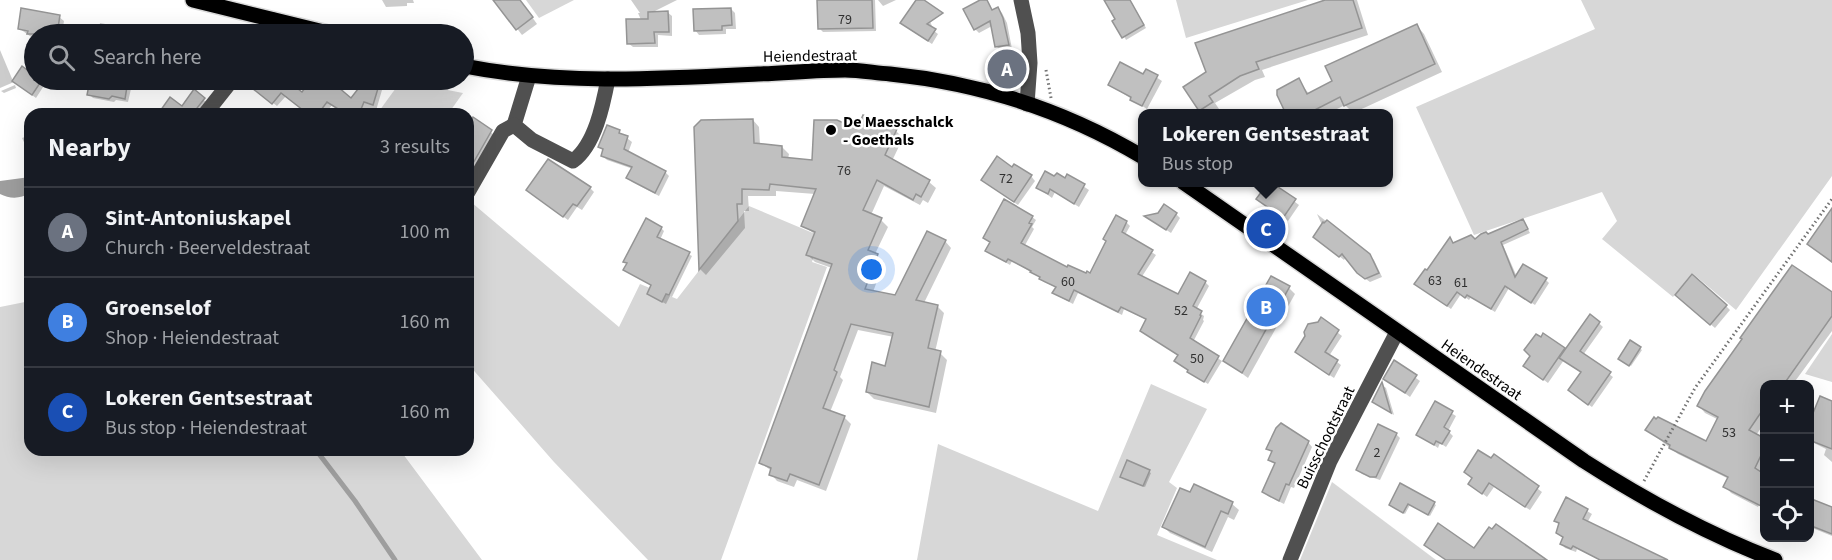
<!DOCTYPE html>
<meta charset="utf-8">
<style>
:root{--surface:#171b24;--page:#242831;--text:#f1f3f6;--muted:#9ea1a6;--line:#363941;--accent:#7c3aed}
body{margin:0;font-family:"Source Sans 3",sans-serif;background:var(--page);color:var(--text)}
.controls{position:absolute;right:18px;bottom:18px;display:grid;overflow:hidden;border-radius:12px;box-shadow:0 6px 24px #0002}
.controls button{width:54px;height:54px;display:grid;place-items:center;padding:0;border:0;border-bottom:2px solid var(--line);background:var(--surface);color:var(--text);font:30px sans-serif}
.you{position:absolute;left:872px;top:270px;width:21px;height:21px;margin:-15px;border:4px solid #fff;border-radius:50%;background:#1a73e8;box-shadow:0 0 0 9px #1a73e833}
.badge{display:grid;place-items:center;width:39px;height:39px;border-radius:50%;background:var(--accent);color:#fff;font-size:20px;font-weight:700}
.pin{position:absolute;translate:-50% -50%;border:3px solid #fff;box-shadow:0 2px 6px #0006}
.popup{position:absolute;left:1138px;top:109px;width:255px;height:78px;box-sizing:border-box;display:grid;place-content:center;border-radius:12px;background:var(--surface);filter:drop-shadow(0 2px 4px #0005);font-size:20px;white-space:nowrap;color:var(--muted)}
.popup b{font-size:22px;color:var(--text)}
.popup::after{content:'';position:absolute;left:50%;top:100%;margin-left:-12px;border:12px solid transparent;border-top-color:var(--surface)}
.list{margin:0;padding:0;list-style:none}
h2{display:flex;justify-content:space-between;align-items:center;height:78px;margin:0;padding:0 24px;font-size:26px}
h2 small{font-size:20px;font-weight:400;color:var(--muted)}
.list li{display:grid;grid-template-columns:39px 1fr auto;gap:18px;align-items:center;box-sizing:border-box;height:90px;padding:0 24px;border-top:2px solid var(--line)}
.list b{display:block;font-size:22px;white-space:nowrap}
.list p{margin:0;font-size:20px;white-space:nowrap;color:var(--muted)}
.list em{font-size:20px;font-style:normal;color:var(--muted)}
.icon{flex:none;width:33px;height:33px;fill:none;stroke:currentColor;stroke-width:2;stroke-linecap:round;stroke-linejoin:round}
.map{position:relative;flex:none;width:1832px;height:560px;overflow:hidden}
.search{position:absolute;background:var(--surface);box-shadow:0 6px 24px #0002;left:24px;top:24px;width:450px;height:66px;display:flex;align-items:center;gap:15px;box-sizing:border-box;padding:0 21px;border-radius:33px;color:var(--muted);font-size:22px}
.panel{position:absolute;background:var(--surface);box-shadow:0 6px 24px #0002;left:24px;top:108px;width:450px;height:348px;border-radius:18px}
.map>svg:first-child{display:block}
.green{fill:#d7d7d7}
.water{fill:#9e9e9e}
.shadow{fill:#0003}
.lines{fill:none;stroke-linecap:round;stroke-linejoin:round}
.stream{stroke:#9e9e9e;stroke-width:5}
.building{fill:#c0c0c0;stroke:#949494;stroke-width:1.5}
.major-casing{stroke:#dbdbdb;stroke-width:18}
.path{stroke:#727272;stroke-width:3;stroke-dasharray:1.5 3;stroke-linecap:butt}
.minor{stroke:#505050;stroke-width:15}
.major{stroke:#000;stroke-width:15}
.poi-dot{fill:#000;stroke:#fff;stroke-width:2}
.labels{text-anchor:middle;stroke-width:5;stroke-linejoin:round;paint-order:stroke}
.number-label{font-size:14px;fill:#303030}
.street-label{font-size:16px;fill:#000;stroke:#fff}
.poi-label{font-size:16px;font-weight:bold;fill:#000;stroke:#fff;text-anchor:start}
</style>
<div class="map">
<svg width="1832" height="560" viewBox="0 0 1832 560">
<rect width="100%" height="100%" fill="#fff"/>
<!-- green -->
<g class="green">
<polygon points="526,0 574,0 539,18"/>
<polygon points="1176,0 1308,0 1186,38"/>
<polygon points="1581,0 1832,0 1832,176 1736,310 1692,273 1673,297 1602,239 1617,221 1602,192 1474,235 1416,107 1595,29"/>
<polygon points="401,81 463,93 448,114 377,114"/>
<polygon points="471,202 619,327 640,284 677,299 749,206 820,236 812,262 827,267 721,560 648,560 554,462 468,364 468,208"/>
<polygon points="30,301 30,450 400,450 482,560 0,560 0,307"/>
<polygon points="1832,334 1832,382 1805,374"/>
<polygon points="1151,384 1207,409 1169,482 1177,488 1157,535 1217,560 917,560 938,444 1098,511"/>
<polygon points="1332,482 1436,560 1300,560"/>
</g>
<!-- water -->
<path class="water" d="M30,177V193C20,199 10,199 0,194V181Z"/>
<!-- shadow -->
<g class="shadow">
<polygon points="382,0 413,0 414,3 407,3 407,6 386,7"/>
<polygon points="495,0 520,0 537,24 522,35"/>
<polygon points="631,0 677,0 651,13 667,12 672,16 672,36 658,35 658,47 633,47 628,43 641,20 638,13 640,13"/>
<polygon points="842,0 875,0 876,31 823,32 819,28"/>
<polygon points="878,0 896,0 883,6"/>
<polygon points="918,0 922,3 932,26 930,28 938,34 932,44 906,27"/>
<polygon points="983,0 989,3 993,11 998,9 1002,13 1007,23 1012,49 1001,51 997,47 992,26 979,33 975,29"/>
<polygon points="1106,0 1130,0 1146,28 1126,40"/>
<polygon points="1331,0 1357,0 1368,35 1262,70 1265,77 1255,80 1215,103 1219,109 1213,113 1204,113 1200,110 1185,88"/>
<polygon points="731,9 735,13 736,29 726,29 726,34 699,35 695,30"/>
<polygon points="59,17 64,21 62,34 34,34 34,39 20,29"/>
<polygon points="100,23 160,34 90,34 91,31 98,33"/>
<polygon points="231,26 239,32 242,34 224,34"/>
<polygon points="1417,26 1424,34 1442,72 1353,113 1345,105 1329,113 1288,113 1277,91 1298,80 1310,95 1334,82"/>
<polygon points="0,50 13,81 22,68 34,76 34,80 39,80 45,84 36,98 14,82 0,88"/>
<polygon points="1147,71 1162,81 1147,109 1110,85 1144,76"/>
<polygon points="92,80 133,80 128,102 116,100 114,102 93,98 89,94"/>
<polygon points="255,80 283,80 302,94 323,89 331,80 351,80 342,92 352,100 378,86 382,90 375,114 346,114 332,105 325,114 309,114 286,96 277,106 251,85"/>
<polygon points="15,85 16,88 4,93 1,91"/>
<polygon points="194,92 212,107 207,114 160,114 182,108"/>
<polygon points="474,119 498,138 468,191 468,128"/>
<polygon points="753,120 759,127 760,145 782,147 789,154 788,159 814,161 858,131 896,131 903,138 892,161 929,182 936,188 928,203 923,200 920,205 884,186 871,215 881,220 888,227 875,254 884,262 873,292 896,297 945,241 951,248 924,303 937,306 944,313 935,352 940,353 947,360 936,413 874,399 867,392 886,368 894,337 858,330 840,377 843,380 830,412 844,417 851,424 826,491 797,480 794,487 777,481 771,474 772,471 760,463 832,268 815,262 808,255 816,235 802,225 815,194 776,191 776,196 748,196 749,211 744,211 745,228 706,275 700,269 696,127"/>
<polygon points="619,132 632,142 628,153 665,172 669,176 659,196 632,182 628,178 633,169 607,160 603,156 604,151 599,147"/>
<polygon points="30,135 30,155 22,138"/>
<polygon points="1013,169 1031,176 1035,181 1018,205 987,184"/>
<polygon points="1068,176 1089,190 1079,207 1055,192 1052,198 1038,188 1055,178 1065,180"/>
<polygon points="1270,183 1299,205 1288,221 1258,199"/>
<polygon points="590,188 594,192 582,210 577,207 568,220 532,194"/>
<polygon points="1832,211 1832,263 1808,244"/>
<polygon points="1176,214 1180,218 1171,233 1147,217"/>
<polygon points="1317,214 1369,255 1374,260 1382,277 1370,282 1363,277 1346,257 1344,260 1320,241 1322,225"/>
<polygon points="1032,217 1036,220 1032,227 1034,229 1024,247 1067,269 1091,275 1126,222 1130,226 1125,235 1156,255 1141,278 1179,295 1205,282 1209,286 1196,310 1204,316 1203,320 1204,321 1193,342 1222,361 1208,384 1189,372 1179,355 1141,331 1147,320 1124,309 1122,315 1078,293 1073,304 1058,296 1054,293 1057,288 1044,282 1041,278 1012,261 1010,265 986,251 991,243 985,238"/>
<polygon points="1523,220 1530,233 1503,245 1517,277 1546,280 1549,283 1535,305 1509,288 1495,312 1471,297 1469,300 1461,294 1451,309 1416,284 1427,272 1450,239 1454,244 1475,241"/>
<polygon points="661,228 664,231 660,240 692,256 672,297 670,296 666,304 648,294 653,285 625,270 628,264 625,261"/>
<polygon points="1289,288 1295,294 1248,378 1224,360"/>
<polygon points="1832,294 1832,331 1793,384 1764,384 1764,424 1756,435 1764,440 1764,468 1762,474 1764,475 1764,495 1758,507 1731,493 1725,486 1729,479 1678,454 1647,430 1707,443 1719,420 1705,413 1699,406"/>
<polygon points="1681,299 1726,306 1730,310 1715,328"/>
<polygon points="1591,316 1603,327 1583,355 1613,377 1592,407 1573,394 1582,372 1564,360 1548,383 1525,366 1544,335 1566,351"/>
<polygon points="1321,320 1342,336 1329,356 1341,365 1334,378 1301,356 1306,336"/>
<polygon points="1630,342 1642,350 1631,366 1622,360"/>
<polygon points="1394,362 1420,381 1410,397 1385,379"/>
<polygon points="1382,385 1386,388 1394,415 1374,401"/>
<polygon points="1435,403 1456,416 1448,431 1453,436 1446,447 1440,443 1438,448 1418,434"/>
<polygon points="1832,403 1832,462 1824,455 1826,449 1810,441 1810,426"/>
<polygon points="1396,434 1400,438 1380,480 1362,474 1358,470"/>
<polygon points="1308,442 1312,447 1294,488 1291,487 1284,504 1268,496 1264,492 1276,465 1270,459 1272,453 1268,448"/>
<polygon points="1494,456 1542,492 1530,510 1494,487 1487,497 1470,484"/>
<polygon points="1149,472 1151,473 1145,487 1124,478"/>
<polygon points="1401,485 1436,505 1430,516 1410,505 1405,514 1393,506"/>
<polygon points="1567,499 1592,514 1587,523 1663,560 1600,560 1577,549 1576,552 1565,548 1561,543 1564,538 1557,533 1560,524 1556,520"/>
<polygon points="1232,504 1239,510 1234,520 1228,517 1212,552 1170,533 1164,527"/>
<polygon points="1832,507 1832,536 1810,527 1810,509"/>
</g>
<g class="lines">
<!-- stream -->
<polyline class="stream" points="316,450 355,501 395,560"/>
</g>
<!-- building -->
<g class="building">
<polygon points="493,0 520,0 533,17 516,30"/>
<polygon points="817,0 872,0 873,28 818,29"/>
<polygon points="916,0 924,0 943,13 927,24 936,29 928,41 900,23"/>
<polygon points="980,0 987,0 992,10 998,7 1003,18 1009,45 995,47 990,21 974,30 963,9"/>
<polygon points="1104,0 1130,0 1144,25 1122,38 1112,21 1115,19"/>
<polygon points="1325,0 1353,0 1362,28 1256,62 1259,69 1240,76 1209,96 1213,102 1199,111 1183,87 1206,72 1195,43"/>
<polygon points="21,8 60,15 57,34 27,34 28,31 18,29"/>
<polygon points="731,8 732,25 722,26 722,30 694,31 693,9"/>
<polygon points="668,11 669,32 654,32 655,43 627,44 626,19 648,19 648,12"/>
<polygon points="1417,24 1435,64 1344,106 1340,97 1307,114 1286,114 1277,95 1277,90 1299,78 1307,94 1332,81 1325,66"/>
<polygon points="1120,62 1143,74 1146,69 1158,75 1142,106 1130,100 1131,97 1108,85"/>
<polygon points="22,66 34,75 34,80 42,80 32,95 12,81"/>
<polygon points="90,80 128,80 125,99 112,96 109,99 87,95"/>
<polygon points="242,80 291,80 289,82 302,92 311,80 323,87 329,80 344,80 338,87 351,98 365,80 371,80 370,82 379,85 373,105 364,102 359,114 346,114 327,102 318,114 308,114 281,93 272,104"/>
<polygon points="194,89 205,98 197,108 195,114 158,114 170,97 182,106"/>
<polygon points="863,115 897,129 885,155 930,180 921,197 916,194 913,200 877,180 863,210 882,218 868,250 878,254 865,289 895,295 927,231 946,240 916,300 938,305 928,348 941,351 929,407 866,392 872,362 885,366 893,333 851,324 834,370 837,372 823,408 845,416 819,485 790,474 787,481 769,475 771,468 759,463 832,264 806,255 815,232 801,226 816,189 770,184 769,190 742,189 742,204 737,204 738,221 699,270 694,127 701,120 753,119 754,143 782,146 782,157 812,160 814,120 837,120 857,129"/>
<polygon points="473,117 492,130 468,172 468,125"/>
<polygon points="607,125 620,130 619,133 628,136 624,149 666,171 655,193 626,178 632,167 601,156 603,149 598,147"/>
<polygon points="997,156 1012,167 1014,164 1032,175 1014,202 981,180"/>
<polygon points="548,159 591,187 577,206 573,204 563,217 526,190"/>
<polygon points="1045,171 1054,176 1057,173 1065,178 1067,174 1085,184 1074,204 1050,189 1048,194 1036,188"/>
<polygon points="1268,183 1272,183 1296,199 1283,218 1256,199"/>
<polygon points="1004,199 1033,216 1029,223 1032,224 1021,243 1067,267 1068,265 1086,273 1087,271 1090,273 1106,241 1103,239 1116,215 1127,221 1122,232 1153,250 1138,274 1178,294 1190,272 1206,281 1193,306 1202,311 1200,315 1201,316 1190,338 1219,356 1204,382 1187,372 1188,370 1174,361 1178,355 1140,331 1146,319 1121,307 1118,312 1074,290 1069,301 1052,293 1056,287 1039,279 1040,277 1030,272 1031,271 1008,259 1006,262 985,251 990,242 983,238"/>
<polygon points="1164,204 1177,213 1166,230 1144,216 1158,213"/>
<polygon points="1832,208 1832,262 1807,244"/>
<polygon points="646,218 662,227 657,237 690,252 669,295 666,294 662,302 647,294 651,285 623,270 627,263 623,262"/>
<polygon points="1523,219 1528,229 1501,242 1515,277 1523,264 1547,278 1531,303 1505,286 1491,309 1467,295 1465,298 1457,292 1447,306 1414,284 1425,269 1427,270 1450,237 1453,243 1471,235 1475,239 1481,234 1486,232 1488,234"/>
<polygon points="1327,220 1370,254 1379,273 1365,279 1357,273 1342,254 1339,257 1313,237 1323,222 1324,223"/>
<polygon points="1792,265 1832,292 1832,316 1784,384 1764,384 1764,408 1749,430 1764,438 1764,449 1755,468 1764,474 1764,498 1761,506 1723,487 1728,477 1669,448 1670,445 1645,430 1654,417 1656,419 1658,417 1706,441 1718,417 1697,406 1705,391 1742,339 1740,338"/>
<polygon points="1692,274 1727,305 1710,325 1675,295"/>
<polygon points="1271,276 1290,286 1242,373 1223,361"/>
<polygon points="1590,314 1600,322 1580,351 1611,372 1588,405 1568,390 1581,372 1559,358"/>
<polygon points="1321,317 1339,330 1325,352 1338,360 1329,375 1295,352 1305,336 1304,332 1308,324 1318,322"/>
<polygon points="1543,333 1565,348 1543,380 1523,366 1530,356 1524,350 1536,334 1541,337"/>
<polygon points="1630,340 1641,347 1629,366 1618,359"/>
<polygon points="1394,360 1417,375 1405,393 1383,379"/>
<polygon points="1382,382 1391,413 1372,402"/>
<polygon points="1820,396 1832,401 1832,449 1809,440 1809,423"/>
<polygon points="1435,401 1453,411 1444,427 1450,431 1442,444 1436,441 1434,445 1416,435"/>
<polygon points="1281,423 1309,441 1289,485 1286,484 1279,501 1262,492 1275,463 1268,460 1272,451 1266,449 1276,428"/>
<polygon points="1378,424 1397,433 1376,477 1370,477 1356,470"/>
<polygon points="1478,450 1491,458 1494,454 1539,486 1525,507 1489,483 1482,494 1468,484 1472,478 1464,472"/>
<polygon points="1127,460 1150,470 1143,486 1120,477"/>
<polygon points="1400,483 1435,502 1428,515 1408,504 1403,513 1389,505"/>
<polygon points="1194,484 1233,502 1228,514 1221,511 1205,547 1162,527 1180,488 1190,492"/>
<polygon points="1566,497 1588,509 1583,519 1668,560 1600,560 1573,546 1571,549 1560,544 1563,537 1556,533 1559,523 1554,521"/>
<polygon points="1809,498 1832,507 1832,534 1809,525"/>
<polygon points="1438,523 1474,548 1489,527 1492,529 1496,524 1547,560 1446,560 1424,545"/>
</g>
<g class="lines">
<!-- major casing -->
<g class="major-casing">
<g id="major">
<polyline points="193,0 332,34"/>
<path d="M464,66C560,85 660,79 758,74C787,73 816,70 845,70C860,70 875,73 890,74C979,83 1066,111 1143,157"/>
<path d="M1183,182L1584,461C1645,500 1707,534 1775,560"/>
</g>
</g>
<!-- path -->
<g class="path">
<polyline points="1046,70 1051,98"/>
<polyline points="1644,481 1695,388 1832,199"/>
</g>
<!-- minor -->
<g class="minor">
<polyline points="1021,0 1028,33 1030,63 1027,104"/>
<polyline points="264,34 273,20"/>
<path d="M529,76L514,125L532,140L573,161C595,145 603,105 608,79"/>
<polyline points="205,114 232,80"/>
<polyline points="468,192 503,131 514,125"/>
<polyline points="1290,560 1330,461 1397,332"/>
</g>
<!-- major -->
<use href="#major" class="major"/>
</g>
<!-- markers -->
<circle class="poi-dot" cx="831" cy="130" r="6"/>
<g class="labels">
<!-- number labels -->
<g class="number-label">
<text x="845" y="24">79</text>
<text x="844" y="175">76</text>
<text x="1006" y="183">72</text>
<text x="1435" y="285">63</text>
<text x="1068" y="286">60</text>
<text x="1461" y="287">61</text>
<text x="1181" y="315">52</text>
<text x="1197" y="363">50</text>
<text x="1729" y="437">53</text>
<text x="1377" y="457">2</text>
</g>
<!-- street labels -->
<g class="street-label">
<text transform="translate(810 55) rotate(-1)" y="6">Heiendestraat</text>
<text transform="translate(1482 369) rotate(35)" y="6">Heiendestraat</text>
<text transform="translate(1325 437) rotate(-64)" y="6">Buisschootstraat</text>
</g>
<!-- poi labels -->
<g class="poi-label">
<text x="843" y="127">De Maesschalck<tspan x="843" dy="18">- Goethals</tspan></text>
</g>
</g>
</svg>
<div class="controls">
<button>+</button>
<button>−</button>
<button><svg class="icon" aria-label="locate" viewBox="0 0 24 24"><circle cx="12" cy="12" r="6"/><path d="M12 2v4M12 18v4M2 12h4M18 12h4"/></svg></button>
</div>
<div class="you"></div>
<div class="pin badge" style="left:1007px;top:69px;background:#6b7280">A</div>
<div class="pin badge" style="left:1266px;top:307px;background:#3f7fe0">B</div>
<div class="pin badge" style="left:1266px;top:229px;background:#1a4fb4">C</div>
<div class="popup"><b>Lokeren Gentsestraat</b>Bus stop</div>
<div class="search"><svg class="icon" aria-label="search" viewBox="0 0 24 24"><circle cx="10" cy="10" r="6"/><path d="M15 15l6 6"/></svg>Search here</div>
<section class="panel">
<h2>Nearby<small>3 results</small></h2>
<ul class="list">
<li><span class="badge" style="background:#6b7280">A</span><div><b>Sint-Antoniuskapel</b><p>Church · Beerveldestraat</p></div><em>100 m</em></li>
<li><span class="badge" style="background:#3f7fe0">B</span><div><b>Groenselof</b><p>Shop · Heiendestraat</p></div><em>160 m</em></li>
<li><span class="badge" style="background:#1a4fb4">C</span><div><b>Lokeren Gentsestraat</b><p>Bus stop · Heiendestraat</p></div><em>160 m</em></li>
</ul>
</section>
</div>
